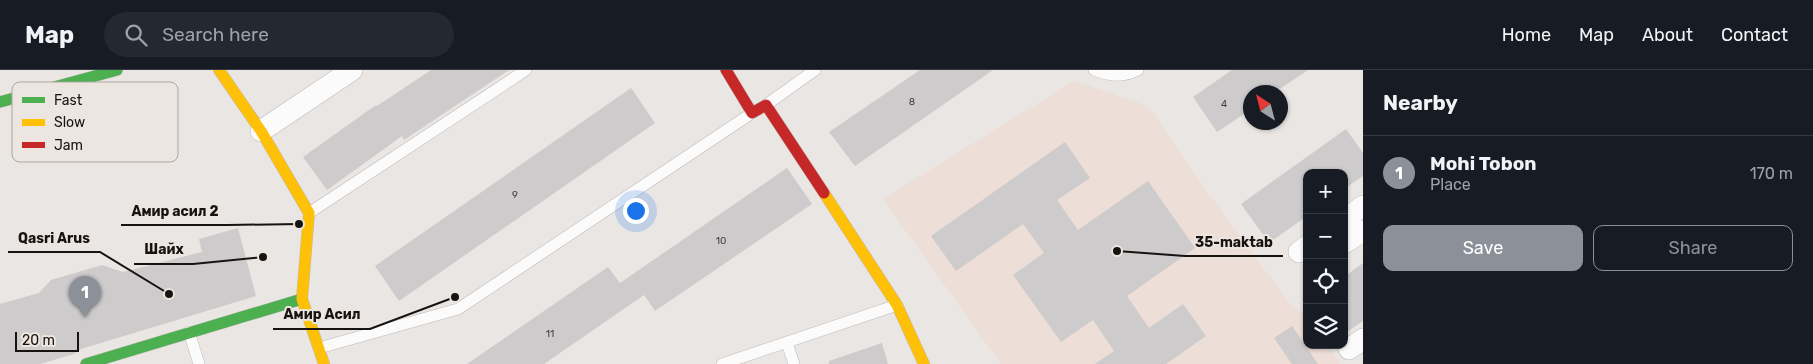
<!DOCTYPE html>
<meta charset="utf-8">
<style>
:root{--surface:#171b24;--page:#242831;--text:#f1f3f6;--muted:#9ea1a6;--line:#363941;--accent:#8c9099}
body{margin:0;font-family:Rubik,sans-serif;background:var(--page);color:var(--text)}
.controls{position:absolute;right:15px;bottom:15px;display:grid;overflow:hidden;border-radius:10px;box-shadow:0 1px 4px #0004}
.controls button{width:45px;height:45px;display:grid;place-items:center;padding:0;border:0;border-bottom:1px solid var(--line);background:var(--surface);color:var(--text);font:25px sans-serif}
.compass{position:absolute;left:1243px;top:15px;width:45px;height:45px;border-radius:50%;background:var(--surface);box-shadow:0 1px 4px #0004;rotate:324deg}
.scale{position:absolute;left:15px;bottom:12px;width:64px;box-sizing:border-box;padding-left:5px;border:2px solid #161311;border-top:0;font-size:14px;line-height:18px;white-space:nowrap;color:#161311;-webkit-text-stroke:4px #ede6e0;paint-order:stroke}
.you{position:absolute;left:635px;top:140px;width:18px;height:18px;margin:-12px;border:4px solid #fff;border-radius:50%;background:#1a73e8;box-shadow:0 0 0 8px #1a73e833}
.badge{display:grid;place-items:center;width:32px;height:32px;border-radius:50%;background:var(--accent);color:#fff;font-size:16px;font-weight:700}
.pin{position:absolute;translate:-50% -41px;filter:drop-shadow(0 1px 2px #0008)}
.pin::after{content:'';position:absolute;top:26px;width:18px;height:15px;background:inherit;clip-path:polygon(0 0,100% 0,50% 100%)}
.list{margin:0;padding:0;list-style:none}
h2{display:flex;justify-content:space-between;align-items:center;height:65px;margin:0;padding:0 20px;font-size:21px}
h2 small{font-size:16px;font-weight:400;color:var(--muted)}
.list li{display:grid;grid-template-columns:32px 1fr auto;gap:15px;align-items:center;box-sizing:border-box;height:75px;padding:0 20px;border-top:1px solid var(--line)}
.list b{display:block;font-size:19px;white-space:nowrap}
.list p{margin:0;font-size:16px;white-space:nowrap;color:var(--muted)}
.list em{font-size:16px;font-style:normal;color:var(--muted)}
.actions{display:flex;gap:10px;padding:15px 20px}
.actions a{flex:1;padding:11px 0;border:1px solid var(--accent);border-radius:10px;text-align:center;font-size:18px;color:var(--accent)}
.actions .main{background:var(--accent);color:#fff}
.icon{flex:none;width:28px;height:28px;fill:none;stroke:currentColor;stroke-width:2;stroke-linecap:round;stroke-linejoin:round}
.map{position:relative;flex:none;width:1363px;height:294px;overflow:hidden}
header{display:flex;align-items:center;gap:30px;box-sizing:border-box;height:70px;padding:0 25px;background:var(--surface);border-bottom:1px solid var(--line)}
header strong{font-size:24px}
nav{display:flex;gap:28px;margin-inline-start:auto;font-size:18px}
.search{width:350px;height:45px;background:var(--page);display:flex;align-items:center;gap:12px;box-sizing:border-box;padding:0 18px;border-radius:28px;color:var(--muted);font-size:19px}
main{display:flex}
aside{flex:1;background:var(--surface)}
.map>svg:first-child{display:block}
.education{fill:#edded7}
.building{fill:#cdcbcb}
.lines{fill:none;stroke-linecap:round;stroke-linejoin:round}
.lane-casing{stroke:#bdbab8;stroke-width:12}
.street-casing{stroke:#bdbab8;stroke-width:22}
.fast-casing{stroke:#bdbab8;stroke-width:12}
.slow-casing{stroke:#bdbab8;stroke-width:12}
.jam-casing{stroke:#bdbab8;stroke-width:12}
.lane{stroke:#fcfbfb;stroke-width:11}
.street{stroke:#fcfbfb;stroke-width:21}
.fast{stroke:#4caf50;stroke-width:11}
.slow{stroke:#ffc107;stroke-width:11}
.jam{stroke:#c62828;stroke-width:11}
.labels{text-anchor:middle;stroke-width:4;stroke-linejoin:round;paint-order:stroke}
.number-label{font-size:10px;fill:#444140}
.key{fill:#ede6e0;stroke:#aca7a2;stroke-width:1}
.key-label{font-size:14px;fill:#161311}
.leader{fill:none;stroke:#161311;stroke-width:2}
.callout-dot{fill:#161311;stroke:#ede6e0;stroke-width:2}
.callout-label{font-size:14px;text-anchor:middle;font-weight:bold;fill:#161311;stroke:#ede6e0;stroke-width:4;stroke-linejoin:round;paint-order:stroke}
</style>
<header>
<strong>Map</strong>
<div class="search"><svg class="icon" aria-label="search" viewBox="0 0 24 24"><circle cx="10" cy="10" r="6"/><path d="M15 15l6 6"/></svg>Search here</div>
<nav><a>Home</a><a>Map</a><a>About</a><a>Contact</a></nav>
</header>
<main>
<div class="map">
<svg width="1363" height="294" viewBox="0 0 1363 294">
<rect width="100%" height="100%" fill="#eae6e3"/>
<!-- education -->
<polygon class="education" points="1074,11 1148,36 1209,124 1290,234 1307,248 1307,275 1327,275 1340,294 1001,294 883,129"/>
<!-- building -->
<g class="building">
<polygon points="431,0 509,0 404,70 402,66 327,120 303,87 376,35 377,36"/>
<polygon points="920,0 993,0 855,96 829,62"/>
<polygon points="1232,0 1308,0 1275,22 1250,22 1250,40 1217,62 1193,27"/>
<polygon points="631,18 655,53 399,231 375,196"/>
<polygon points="1346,59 1363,83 1363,106 1344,119 1344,103 1307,103 1307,146 1269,173 1241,134"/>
<polygon points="1065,72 1090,108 1057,130 1078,160 1148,111 1195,178 1127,226 1149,258 1183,234 1206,266 1166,294 1095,294 1114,281 1093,250 1061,272 1013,205 1044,183 1023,154 956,201 931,166"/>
<polygon points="787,98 812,134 655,241 644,225 544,294 467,294 608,197 620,213"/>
<polygon points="238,158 256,226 81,279 74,284 40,294 0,294 0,234 39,223 51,210 102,195 123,202 202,182 199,169"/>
<polygon points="1363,193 1363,251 1344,264 1344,207"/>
<polygon points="1292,256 1318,294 1292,294 1274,268"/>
<polygon points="882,273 888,294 829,294 829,291"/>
</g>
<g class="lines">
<!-- lane casing -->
<g class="lane-casing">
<g id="lane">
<path d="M1094,0C1110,6 1121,8 1138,0"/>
<polyline points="766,35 815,0"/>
<polyline points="309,143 526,0"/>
<polyline points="189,262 199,294"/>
<polyline points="787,273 794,294"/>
<polyline points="319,278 458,239 752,43"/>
<polyline points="722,294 897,235"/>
</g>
</g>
<!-- street casing -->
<g class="street-casing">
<g id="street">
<polyline points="261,61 352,0"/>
<polyline points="1344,150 1363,136"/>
<polyline points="1344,173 1363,161"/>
<polyline points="1299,182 1307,176"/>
<polyline points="1349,279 1363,269"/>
</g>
</g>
<!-- fast casing -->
<g class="fast-casing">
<g id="fast">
<polyline points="0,32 117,0"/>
<polyline points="86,294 302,229"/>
</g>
</g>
<!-- slow casing -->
<g class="slow-casing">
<g id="slow">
<polyline points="219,0 261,61 309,143 302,229 324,294"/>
<polyline points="824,123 897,235 924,294"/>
</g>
</g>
<!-- jam casing -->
<g class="jam-casing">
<polyline id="jam" points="726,0 752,43 766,35 824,123"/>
</g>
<!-- lane -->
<use href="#lane" class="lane"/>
<!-- street -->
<use href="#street" class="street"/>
<!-- fast -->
<use href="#fast" class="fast"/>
<!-- slow -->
<use href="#slow" class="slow"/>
<!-- jam -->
<use href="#jam" class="jam"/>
</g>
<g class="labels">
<!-- number labels -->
<g class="number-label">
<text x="912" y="35">8</text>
<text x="1224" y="37">4</text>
<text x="515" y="128">9</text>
<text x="721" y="174">10</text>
<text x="550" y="267">11</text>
</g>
</g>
<!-- legend -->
<rect x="12" y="12" width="166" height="80" rx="8" class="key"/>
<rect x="22" y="27" width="23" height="6" fill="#4caf50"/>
<rect x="22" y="49" width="23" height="7" fill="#ffc107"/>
<rect x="22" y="72" width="23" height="6" fill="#c62828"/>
<g class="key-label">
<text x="54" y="35">Fast</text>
<text x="54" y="57">Slow</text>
<text x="54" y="80">Jam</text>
</g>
<!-- callouts -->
<path class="leader" d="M299 154L228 155H121M169 224L100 182H8M1117 181L1185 186H1283M263 187L193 194H134M455 227L370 259H273"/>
<g class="callout-dot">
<circle cx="299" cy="154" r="5"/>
<circle cx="169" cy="224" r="5"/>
<circle cx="1117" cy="181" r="5"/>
<circle cx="263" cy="187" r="5"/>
<circle cx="455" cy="227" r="5"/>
</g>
<g class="callout-label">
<text x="175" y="146">Амир асил 2</text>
<text x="54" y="173">Qasri Arus</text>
<text x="1234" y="177">35-maktab</text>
<text x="164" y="184">Шайх</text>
<text x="322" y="249">Амир Асил</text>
</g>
</svg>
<div class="controls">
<button>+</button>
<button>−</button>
<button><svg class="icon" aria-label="locate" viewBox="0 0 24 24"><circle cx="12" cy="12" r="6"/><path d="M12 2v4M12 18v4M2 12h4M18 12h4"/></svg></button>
<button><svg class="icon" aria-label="layers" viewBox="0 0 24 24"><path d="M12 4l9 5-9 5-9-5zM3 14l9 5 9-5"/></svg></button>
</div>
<svg class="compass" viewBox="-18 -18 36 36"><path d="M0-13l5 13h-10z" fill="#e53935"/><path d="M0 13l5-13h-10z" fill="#9ea1a6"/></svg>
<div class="scale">20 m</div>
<div class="you"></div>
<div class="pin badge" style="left:85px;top:247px">1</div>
</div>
<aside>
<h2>Nearby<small></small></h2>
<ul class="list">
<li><span class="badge">1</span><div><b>Mohi Tobon</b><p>Place</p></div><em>170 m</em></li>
</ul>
<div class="actions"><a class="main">Save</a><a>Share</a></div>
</aside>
</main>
